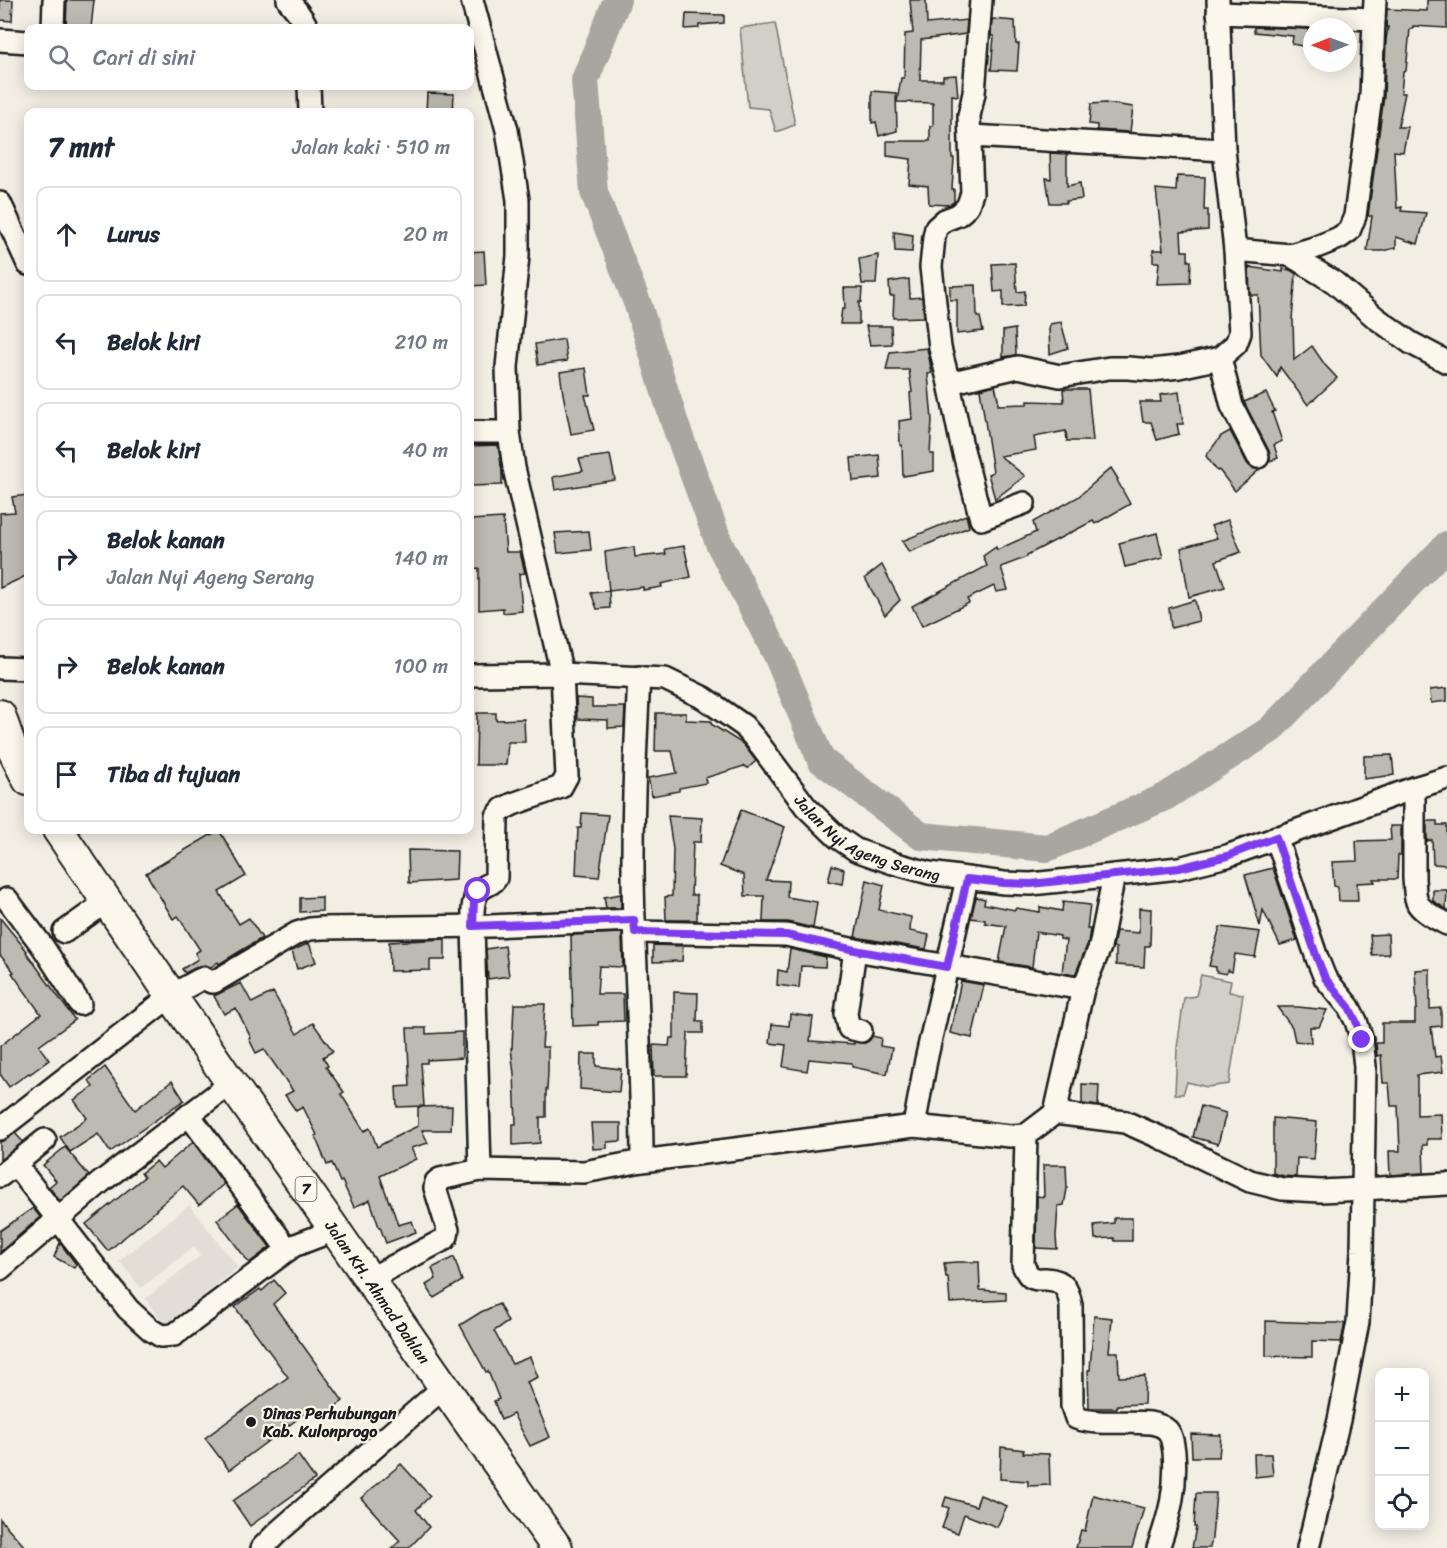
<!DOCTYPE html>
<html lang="id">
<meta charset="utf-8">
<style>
:root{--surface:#fff;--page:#f6f6f7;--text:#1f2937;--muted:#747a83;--line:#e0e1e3}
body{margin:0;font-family:Sriracha,sans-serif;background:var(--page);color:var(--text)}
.controls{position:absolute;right:18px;bottom:18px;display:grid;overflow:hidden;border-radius:12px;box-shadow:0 3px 15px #0003}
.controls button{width:54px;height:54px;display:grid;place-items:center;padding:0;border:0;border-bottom:2px solid var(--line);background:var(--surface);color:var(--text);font:30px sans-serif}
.compass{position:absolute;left:1303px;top:18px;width:54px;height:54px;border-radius:50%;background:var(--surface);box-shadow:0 3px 15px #0003;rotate:269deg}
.stop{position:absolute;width:18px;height:18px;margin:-14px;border:4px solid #7c3aed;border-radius:50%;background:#fff}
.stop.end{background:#7c3aed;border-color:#fff;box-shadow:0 2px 6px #0008}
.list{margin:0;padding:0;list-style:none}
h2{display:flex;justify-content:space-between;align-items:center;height:78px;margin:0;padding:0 24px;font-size:26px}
h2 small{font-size:20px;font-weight:400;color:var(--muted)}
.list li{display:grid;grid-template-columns:39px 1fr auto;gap:18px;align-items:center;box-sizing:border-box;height:96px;margin:0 12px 12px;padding:0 12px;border:2px solid var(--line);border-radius:12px}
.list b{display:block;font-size:22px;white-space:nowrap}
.list p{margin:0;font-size:20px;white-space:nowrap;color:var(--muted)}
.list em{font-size:20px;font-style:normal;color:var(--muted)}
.icon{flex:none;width:33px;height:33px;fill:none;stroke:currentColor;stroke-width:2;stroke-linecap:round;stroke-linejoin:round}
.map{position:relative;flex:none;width:1447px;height:1548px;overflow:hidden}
.search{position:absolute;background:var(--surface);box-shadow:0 3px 15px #0003;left:24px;top:24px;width:450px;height:66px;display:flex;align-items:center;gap:15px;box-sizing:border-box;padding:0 21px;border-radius:12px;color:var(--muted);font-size:22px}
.panel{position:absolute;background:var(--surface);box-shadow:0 3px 15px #0003;left:24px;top:108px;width:450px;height:726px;border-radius:12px}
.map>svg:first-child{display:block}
.built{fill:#e2ded5}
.green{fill:#d2cfc6;stroke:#777671;stroke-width:1.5}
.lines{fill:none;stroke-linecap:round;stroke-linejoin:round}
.river{stroke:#a9a6a0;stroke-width:28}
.building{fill:#bdbab1;stroke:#1c1c1c;stroke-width:1.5}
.minor-casing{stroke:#1c1c1c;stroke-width:26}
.highway-casing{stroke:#1c1c1c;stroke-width:34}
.minor{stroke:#fbf7ec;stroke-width:21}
.highway{stroke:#fbf7ec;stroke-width:30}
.route{stroke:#7c3aed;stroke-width:8}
.poi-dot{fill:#1c1c1c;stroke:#fbf7ec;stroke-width:2}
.labels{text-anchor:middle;stroke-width:4.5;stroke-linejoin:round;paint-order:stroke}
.shield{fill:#fbf7ec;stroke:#5f5e5a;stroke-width:1.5}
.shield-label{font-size:15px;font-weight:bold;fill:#1c1c1c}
.street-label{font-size:16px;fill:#1c1c1c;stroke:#fbf7ec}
.poi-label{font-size:16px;font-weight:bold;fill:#1c1c1c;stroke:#fbf7ec;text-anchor:start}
</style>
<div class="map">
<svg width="1447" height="1548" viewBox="0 0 1447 1548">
<rect width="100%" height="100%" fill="#f2eee4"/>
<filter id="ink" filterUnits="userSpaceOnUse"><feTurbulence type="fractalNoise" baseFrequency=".0167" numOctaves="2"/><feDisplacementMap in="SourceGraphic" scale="12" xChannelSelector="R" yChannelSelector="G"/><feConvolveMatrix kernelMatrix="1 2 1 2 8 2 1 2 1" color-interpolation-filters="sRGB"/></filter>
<g filter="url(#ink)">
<!-- built -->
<polygon class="built" points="189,1205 238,1267 167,1327 145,1299 200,1256 194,1247 141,1288 119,1261"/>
<!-- green -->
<g class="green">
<polygon points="775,23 795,125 776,132 769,109 748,107 740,28"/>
<polygon points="1201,975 1231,981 1229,992 1243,994 1229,1084 1207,1087 1187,1082 1183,1094 1175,1094 1177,1048 1184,998 1196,996"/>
</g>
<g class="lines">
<!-- river -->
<polyline class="river" points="617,0 585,80 594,192 638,305 675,424 719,543 777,655 821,760 921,836 1047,848 1165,797 1270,730 1447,545"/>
</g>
<!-- building -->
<g class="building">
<polygon points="0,0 13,0 12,21 0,20"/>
<polygon points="67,0 94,0 91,28 66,28"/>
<polygon points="910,0 926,0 927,24 967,20 966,34 921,40 920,80 943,80 943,76 956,75 958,96 952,95 952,158 954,158 952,189 954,189 954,202 949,205 929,204 928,186 909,184 911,159 887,156 887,141 930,141 930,126 933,126 933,103 897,102 901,78 904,78 905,34 913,33"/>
<polygon points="1427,0 1447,0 1447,28 1413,26 1413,29 1410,29 1406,71 1403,72 1401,93 1405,93 1398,127 1408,127 1403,152 1394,151 1397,208 1402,207 1401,211 1426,213 1418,244 1396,237 1396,248 1382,251 1367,251 1372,216 1368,216 1384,96 1386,40 1388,27 1386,27 1387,9 1427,11"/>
<polygon points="686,14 724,15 724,23 699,25 699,28 685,29"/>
<polygon points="992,19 1015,21 1016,44 1019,44 1017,71 991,70 994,36 991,36"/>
<polygon points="1254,27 1308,29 1307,47 1292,44 1293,36 1254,32"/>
<polygon points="872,91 896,93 897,131 879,136 876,122 872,123"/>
<polygon points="427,93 454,94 453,112 426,112"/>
<polygon points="1105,103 1133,107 1130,132 1097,130 1097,125 1089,124 1091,104"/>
<polygon points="1050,153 1067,154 1067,186 1080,183 1082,199 1066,201 1067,203 1050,203 1046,178 1051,179"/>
<polygon points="1177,176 1205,177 1204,210 1208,210 1208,230 1181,232 1182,251 1188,251 1188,261 1191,261 1190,283 1157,284 1159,262 1153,262 1153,250 1163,250 1156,189 1176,191"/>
<polygon points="894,232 913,235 912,252 895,251"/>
<polygon points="484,251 486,285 470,286 470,252"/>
<polygon points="878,255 876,284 862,284 859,259"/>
<polygon points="1015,263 1017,292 1025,291 1024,306 1003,307 1003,291 994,292 992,264"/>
<polygon points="1249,267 1283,272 1283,269 1290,270 1296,274 1292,319 1293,320 1294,360 1312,346 1325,365 1337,378 1308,405 1280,367 1277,377 1261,355 1258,295 1250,295"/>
<polygon points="909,279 910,298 922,297 924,317 893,318 894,296 890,296 889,282"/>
<polygon points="976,285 977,317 980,317 983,331 957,334 957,300 950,300 950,286"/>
<polygon points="844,288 862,288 861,302 859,302 859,324 840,324 842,309 845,309"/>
<polygon points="1061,322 1068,348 1050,354 1049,329 1050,324"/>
<polygon points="866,326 891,326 892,344 870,345"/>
<polygon points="1015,329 1016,355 1003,357 1003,331"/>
<polygon points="564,339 567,361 538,365 535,344"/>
<polygon points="927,348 932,373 928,374 932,420 930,454 934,454 934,471 903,476 902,445 900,445 899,421 912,419 910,393 912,392 909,370 886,370 890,352"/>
<polygon points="586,368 590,395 585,395 594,430 571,434 563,394 560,372"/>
<polygon points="995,385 998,399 998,405 1027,404 1027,401 1064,402 1063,389 1088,389 1093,441 1067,441 1066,431 1034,437 1036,450 1000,456 1025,476 995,499 988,474 993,472 980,389"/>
<polygon points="1179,392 1183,424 1177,424 1179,434 1157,440 1151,422 1143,422 1140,402 1161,402 1160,395"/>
<polygon points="1266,393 1275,411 1272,412 1282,441 1274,445 1278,458 1270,461 1269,451 1244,402"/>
<polygon points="1230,431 1247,463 1252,468 1259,470 1235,491 1219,470 1217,471 1206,456 1221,436"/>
<polygon points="498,445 502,471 502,485 470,486 470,446"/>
<polygon points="610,455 615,480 555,490 553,477 583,471 579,459"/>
<polygon points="879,455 881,478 853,481 851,458"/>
<polygon points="1111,468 1118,479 1117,480 1130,504 1095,524 1093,521 1027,555 1027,557 1001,567 1008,590 996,592 994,586 967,599 969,603 922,626 912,606 987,566 983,556 996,547 997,550 1036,532 1033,522 1078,497"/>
<polygon points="28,495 28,575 0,588 0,513 15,512 12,497"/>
<polygon points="966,515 969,527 909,552 902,541"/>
<polygon points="503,518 506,552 520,552 525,573 519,574 522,611 503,613 503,608 479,610 479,568 470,569 470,520"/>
<polygon points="1228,520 1241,552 1216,561 1225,587 1189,597 1181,548 1217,538 1211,526"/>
<polygon points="589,531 591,550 558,553 555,533"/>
<polygon points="1157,533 1163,558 1125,567 1119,543"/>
<polygon points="684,546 691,577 661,584 662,587 643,590 643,587 609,591 605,552 634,547 635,557 666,554 665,549"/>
<polygon points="882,565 900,600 885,615 865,578"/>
<polygon points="609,591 610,608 597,609 591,593"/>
<polygon points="1195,600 1199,621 1171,628 1169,608"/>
<polygon points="1447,688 1447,701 1431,703 1430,690"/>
<polygon points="576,698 592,699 592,707 625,707 624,727 608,728 608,720 577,719"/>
<polygon points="477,713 496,713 496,720 524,719 525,742 508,742 506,765 476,765"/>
<polygon points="656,713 686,713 686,720 711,721 711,724 743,744 756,761 748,768 744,766 705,778 706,783 679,788 679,791 652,796 648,778 677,773 672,751 655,751"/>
<polygon points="1392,755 1394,775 1364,779 1364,756"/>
<polygon points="741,810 785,827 766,880 788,881 787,897 817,902 813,928 788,922 763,922 764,896 745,896 744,875 720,866"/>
<polygon points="582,813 608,815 599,877 576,875 578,828 581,828"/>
<polygon points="668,816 702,818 701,842 693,842 691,895 697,895 697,920 666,920 665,897 672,896 673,849"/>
<polygon points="1427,821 1437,821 1437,825 1447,825 1447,865 1433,864 1432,840 1427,841"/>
<polygon points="1390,826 1401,826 1401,855 1398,855 1397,879 1373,879 1375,882 1357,883 1358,901 1339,901 1338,887 1334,886 1332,862 1357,861 1356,841 1391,840"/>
<polygon points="219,830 246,876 219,892 239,924 249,918 262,938 219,964 218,962 211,967 205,965 199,966 185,973 182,969 198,959 195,953 200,950 178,916 173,919 146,873"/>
<polygon points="408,850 457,851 456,880 409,883"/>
<polygon points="832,865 844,869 842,884 828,881"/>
<polygon points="1273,868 1297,940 1280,945 1263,910 1260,926 1245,875"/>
<polygon points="867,880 884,885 879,910 911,917 910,931 929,935 926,949 855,937"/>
<polygon points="1433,890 1447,890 1446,909 1433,901"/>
<polygon points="621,894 621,908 606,908 604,897"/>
<polygon points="322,897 322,911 300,912 300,898"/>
<polygon points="976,897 985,899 984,904 1015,910 1016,908 1040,912 1040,907 1062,911 1063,902 1090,905 1087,929 1090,929 1088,943 1075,975 1062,973 1066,940 1060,939 1060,936 1036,932 1032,967 999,962 1006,926 985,923 985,920 971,918"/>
<polygon points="1139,908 1151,909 1150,946 1145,946 1144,967 1116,965 1116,948 1113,947 1116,931 1139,933"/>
<polygon points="0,918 27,951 26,952 75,1020 39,1046 49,1060 30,1074 29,1073 9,1087 0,1074 0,1046 41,1014 12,973 14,972 0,955"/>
<polygon points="1220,927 1260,932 1255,957 1235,954 1232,972 1228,970 1226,974 1216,972 1216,967 1209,966"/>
<polygon points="622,933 623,967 599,966 597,994 623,994 624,1021 598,1022 598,1025 573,1026 571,935"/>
<polygon points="1388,934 1389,954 1372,955 1370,935"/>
<polygon points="445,939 445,960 430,960 430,970 390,971 389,942"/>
<polygon points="309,943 316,962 297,969 292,951"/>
<polygon points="653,945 683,946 682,961 653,962"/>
<polygon points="505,946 509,976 488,979 486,949"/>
<polygon points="790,949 826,957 825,967 801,966 799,988 777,985 778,970 787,972"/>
<polygon points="1430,969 1430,1009 1441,1008 1441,1026 1431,1027 1435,1057 1441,1056 1443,1072 1417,1075 1417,1115 1441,1114 1442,1139 1427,1139 1427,1145 1423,1145 1424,1173 1390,1175 1389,1151 1400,1151 1398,1106 1391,1106 1389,1083 1383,1083 1381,1055 1377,1056 1376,1043 1382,1043 1382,1023 1415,1023 1415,1010 1417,1009 1415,970"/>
<polygon points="961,981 984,985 972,1038 950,1033"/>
<polygon points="241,983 252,1003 273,992 297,1034 313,1023 333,1051 323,1057 328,1066 326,1067 344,1092 341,1094 364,1131 370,1128 377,1147 403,1133 418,1126 418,1107 452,1106 451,1130 422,1130 428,1143 411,1148 416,1159 380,1176 389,1202 390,1201 398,1225 412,1221 416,1232 386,1243 380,1227 379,1227 370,1200 354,1207 342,1181 340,1182 332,1163 327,1165 315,1136 317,1135 303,1107 296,1111 285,1095 293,1091 264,1049 256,1053 249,1039 251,1038 236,1008 224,1014 214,996"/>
<polygon points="674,992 698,993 697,1021 703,1021 703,1033 688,1033 686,1076 654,1076 653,1045 669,1046 670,1038 674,1038"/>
<polygon points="514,1004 545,1004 542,1047 548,1047 548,1072 547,1090 546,1090 546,1117 540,1117 540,1143 513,1145 513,1124 516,1124 514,1074 511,1048 512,1048"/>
<polygon points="1277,1007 1298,1007 1327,1010 1319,1027 1310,1027 1311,1043 1295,1041 1292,1027"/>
<polygon points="790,1014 813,1017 810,1041 854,1044 854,1042 865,1043 870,1040 872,1036 881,1038 880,1046 892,1048 887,1074 852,1067 852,1063 809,1059 807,1071 783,1067 786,1045 770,1043 772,1024 789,1026"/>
<polygon points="407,1028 426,1028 426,1034 462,1032 462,1058 427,1060 427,1063 421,1063 424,1106 397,1107 396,1087 410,1086"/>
<polygon points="581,1054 596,1054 596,1066 621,1069 619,1092 580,1089"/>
<polygon points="105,1067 135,1110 172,1081 184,1100 110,1152 98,1134 70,1152 60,1137 87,1118 74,1100 93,1087 89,1080"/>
<polygon points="1082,1084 1099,1085 1098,1106 1082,1104"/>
<polygon points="1201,1106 1226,1113 1218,1144 1193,1137"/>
<polygon points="1273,1118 1317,1122 1314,1159 1297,1158 1296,1177 1284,1176 1273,1173"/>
<polygon points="591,1123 621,1123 621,1141 607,1142 607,1148 593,1149"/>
<polygon points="15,1133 23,1142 0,1160 0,1142 7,1139"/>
<polygon points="193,1142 224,1184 199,1205 183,1186 156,1209 157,1210 108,1251 86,1224 144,1177 141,1173 156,1161 162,1168"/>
<polygon points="65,1147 89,1176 60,1201 49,1187 56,1181 43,1165"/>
<polygon points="1043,1165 1066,1165 1067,1189 1064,1205 1058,1206 1056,1236 1057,1249 1036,1248 1037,1196 1044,1197"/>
<polygon points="238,1204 270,1247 249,1263 217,1220"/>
<polygon points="33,1208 40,1217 0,1252 0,1231"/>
<polygon points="1114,1218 1132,1218 1132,1241 1115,1241 1114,1238 1095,1239 1094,1225 1114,1223"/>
<polygon points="60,1243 76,1264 74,1268 54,1257"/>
<polygon points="454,1257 462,1281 434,1298 426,1285 436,1279 432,1268"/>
<polygon points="957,1262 979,1262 980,1290 1006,1292 1006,1300 950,1303 948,1277 946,1277 944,1263"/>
<polygon points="274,1280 285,1293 273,1304 343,1401 318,1419 311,1409 229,1470 205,1438 288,1377 246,1320 245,1321 235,1307 260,1289 262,1291"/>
<polygon points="499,1304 508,1322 494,1331 512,1364 530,1357 538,1377 527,1382 550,1437 530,1446 513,1414 501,1420 494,1401 499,1399 488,1371 486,1372 460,1325 481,1312"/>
<polygon points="1094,1316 1112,1318 1109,1352 1118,1352 1119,1377 1145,1376 1144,1404 1117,1405 1117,1408 1089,1408 1088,1370 1090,1370"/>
<polygon points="1266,1321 1319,1323 1345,1323 1341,1342 1312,1341 1312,1357 1266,1356"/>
<polygon points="1191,1434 1221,1435 1219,1457 1192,1457"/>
<polygon points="1001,1447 1024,1450 1023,1453 1049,1454 1050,1485 1028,1486 1028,1481 1000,1479"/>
<polygon points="1254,1454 1271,1454 1273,1475 1255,1477"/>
<polygon points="298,1455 315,1479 250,1526 233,1501"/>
<polygon points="401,1464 430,1496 416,1510 429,1527 409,1548 392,1548 400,1541 361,1498"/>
<polygon points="1196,1493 1216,1493 1212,1538 1210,1548 1192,1548 1196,1527 1194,1527"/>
<polygon points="980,1495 1007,1506 997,1527 964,1514 958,1533 942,1528 949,1508 943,1506 946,1497 976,1506"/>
<polygon points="1093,1495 1144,1508 1132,1548 1076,1548 1081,1530 1085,1531"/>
<polygon points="0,1519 26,1548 0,1548"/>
</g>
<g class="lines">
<!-- minor casing -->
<g class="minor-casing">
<g id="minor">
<path d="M288,0C295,9 304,18 307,28"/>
<path d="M472,0L507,130L518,200V256L507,367L509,432L514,468L562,674L567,776L561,787L513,804L503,809L497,816L496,878C492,885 487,884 481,889C471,897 473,915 473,926L480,1170"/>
<polyline points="981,0 974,93 969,116 972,193 968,205 964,210 958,215 945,220 936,228 934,237 931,267 940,348 949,383 961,442 981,519 1024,503"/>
<polyline points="1218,13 1374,19 1371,95 1355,216 1349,231 1339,238 1314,248 1290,255 1235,250"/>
<polyline points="1374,19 1375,0"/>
<polyline points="53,28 54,0"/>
<polyline points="0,40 28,42"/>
<polyline points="309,86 310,112"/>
<polyline points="971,136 1224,150"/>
<polyline points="0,203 28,264"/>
<polyline points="1290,255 1334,282 1376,318 1411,343 1447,362"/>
<polyline points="1220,358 1232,406 1258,457"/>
<polyline points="949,383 1018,367 1060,376 1109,368 1128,368 1152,370 1179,367 1220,358 1236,344 1240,333 1235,250 1224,150 1218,0"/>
<polyline points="470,432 509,432"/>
<polyline points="0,668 28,669"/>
<path id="s1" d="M470,675L562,674L665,679L704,698L744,726L756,740L806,807L837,837L856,850L893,863L929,873L1004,883L1031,884L1060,881L1179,868L1227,856L1414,788L1447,778"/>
<path d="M1414,788V879C1415,886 1414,897 1418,904C1424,913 1438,919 1447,924"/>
<polyline points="1276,837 1317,958 1325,978 1349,1007 1356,1021 1362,1040 1365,1066 1362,1251 1358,1322 1339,1420 1308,1548"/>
<polyline points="967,879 926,1060 914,1126 1010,1136 1026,1135 1055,1113 1083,989"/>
<polyline points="7,899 43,947 80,1004"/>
<polyline points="64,932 106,902"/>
<polyline points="635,932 786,935 855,950 1083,989 1100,947 1114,875"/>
<polyline points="855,950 846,1014 849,1028 861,1031"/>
<polyline points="1055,1113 1125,1122 1159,1137 1250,1181 1282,1189 1321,1191 1363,1189 1447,1184"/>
<polyline points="189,1115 288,1250"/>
<polyline points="0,1129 172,995 199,980 204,978 211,982 214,982 297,933 310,929 322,928 490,926 634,920"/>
<path d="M1026,1135L1023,1265C1025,1269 1027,1274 1031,1277C1036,1280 1041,1279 1046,1279C1064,1280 1068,1289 1071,1305L1072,1406L1076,1418C1100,1426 1125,1420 1150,1423C1156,1424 1163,1426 1167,1430C1172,1435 1173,1445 1174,1452C1177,1488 1170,1514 1158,1548"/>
<polyline points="642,1161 914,1126"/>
<polyline points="15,1164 128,1309 151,1330 161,1336 174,1335 293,1246 335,1230"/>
<polyline points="0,1176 45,1140"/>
<polyline points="0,1269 101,1182 231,1083"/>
<path d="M369,1279L445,1239L447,1236L448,1230L435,1188L436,1182L440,1179L480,1170L584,1172L642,1161C642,1081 637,1000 634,919C631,838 635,757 639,677"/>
<polyline points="262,1548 278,1532 444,1387"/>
</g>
</g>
<!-- highway casing -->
<g class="highway-casing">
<g id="highway">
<polyline points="0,715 10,744 28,780"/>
<path id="s2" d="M58,830L231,1083L335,1230L444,1387L557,1548"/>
</g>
</g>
<!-- minor -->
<use href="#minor" class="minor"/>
<!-- highway -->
<use href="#highway" class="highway"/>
</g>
</g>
<g class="lines" filter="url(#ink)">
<!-- route -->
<polyline class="route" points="478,891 474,901 473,926 634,920 635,932 786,935 855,950 947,967 967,879 1004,883 1031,884 1179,868 1227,856 1276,837 1317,958 1325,978 1349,1007 1356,1021 1362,1040"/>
</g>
<!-- markers -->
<circle class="poi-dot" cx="251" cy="1422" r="6"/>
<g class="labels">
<!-- shield labels -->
<rect class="shield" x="295.5" y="1177" width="21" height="24" rx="4.5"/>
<g class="shield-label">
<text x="306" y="1194">7</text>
</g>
<!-- street labels -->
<g class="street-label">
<text dy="6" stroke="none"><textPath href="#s1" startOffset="460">Jalan Nyi Ageng Serang</textPath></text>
<text dy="6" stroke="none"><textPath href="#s2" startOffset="562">Jalan KH. Ahmad Dahlan</textPath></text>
</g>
<!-- poi labels -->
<g class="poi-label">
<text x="263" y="1419">Dinas Perhubungan<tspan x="263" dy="18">Kab. Kulonprogo</tspan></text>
</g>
</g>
</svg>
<div class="controls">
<button>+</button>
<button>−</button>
<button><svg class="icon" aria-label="locate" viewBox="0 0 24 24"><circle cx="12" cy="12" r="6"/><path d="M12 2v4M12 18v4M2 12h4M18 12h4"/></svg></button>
</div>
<svg class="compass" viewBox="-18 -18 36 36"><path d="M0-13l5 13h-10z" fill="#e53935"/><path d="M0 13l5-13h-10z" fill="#747a83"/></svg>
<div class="stop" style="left:478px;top:891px"></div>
<div class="stop end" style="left:1362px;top:1040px"></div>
<div class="search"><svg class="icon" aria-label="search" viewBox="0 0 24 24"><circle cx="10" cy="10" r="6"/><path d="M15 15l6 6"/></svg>Cari di sini</div>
<section class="panel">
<h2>7 mnt<small>Jalan kaki · 510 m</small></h2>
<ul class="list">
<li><svg class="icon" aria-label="ahead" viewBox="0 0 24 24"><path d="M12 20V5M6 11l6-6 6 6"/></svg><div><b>Lurus</b></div><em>20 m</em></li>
<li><svg class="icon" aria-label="left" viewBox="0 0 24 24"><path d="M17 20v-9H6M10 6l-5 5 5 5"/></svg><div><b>Belok kiri</b></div><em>210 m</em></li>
<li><svg class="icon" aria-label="left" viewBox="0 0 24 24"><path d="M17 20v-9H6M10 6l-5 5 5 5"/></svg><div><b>Belok kiri</b></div><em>40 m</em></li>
<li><svg class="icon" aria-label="right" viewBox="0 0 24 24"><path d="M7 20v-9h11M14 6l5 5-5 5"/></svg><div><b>Belok kanan</b><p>Jalan Nyi Ageng Serang</p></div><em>140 m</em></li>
<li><svg class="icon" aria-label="right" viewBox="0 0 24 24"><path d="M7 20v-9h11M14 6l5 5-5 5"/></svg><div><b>Belok kanan</b></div><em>100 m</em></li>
<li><svg class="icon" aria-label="arrive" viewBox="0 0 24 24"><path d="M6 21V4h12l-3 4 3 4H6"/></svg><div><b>Tiba di tujuan</b></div></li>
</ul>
</section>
</div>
